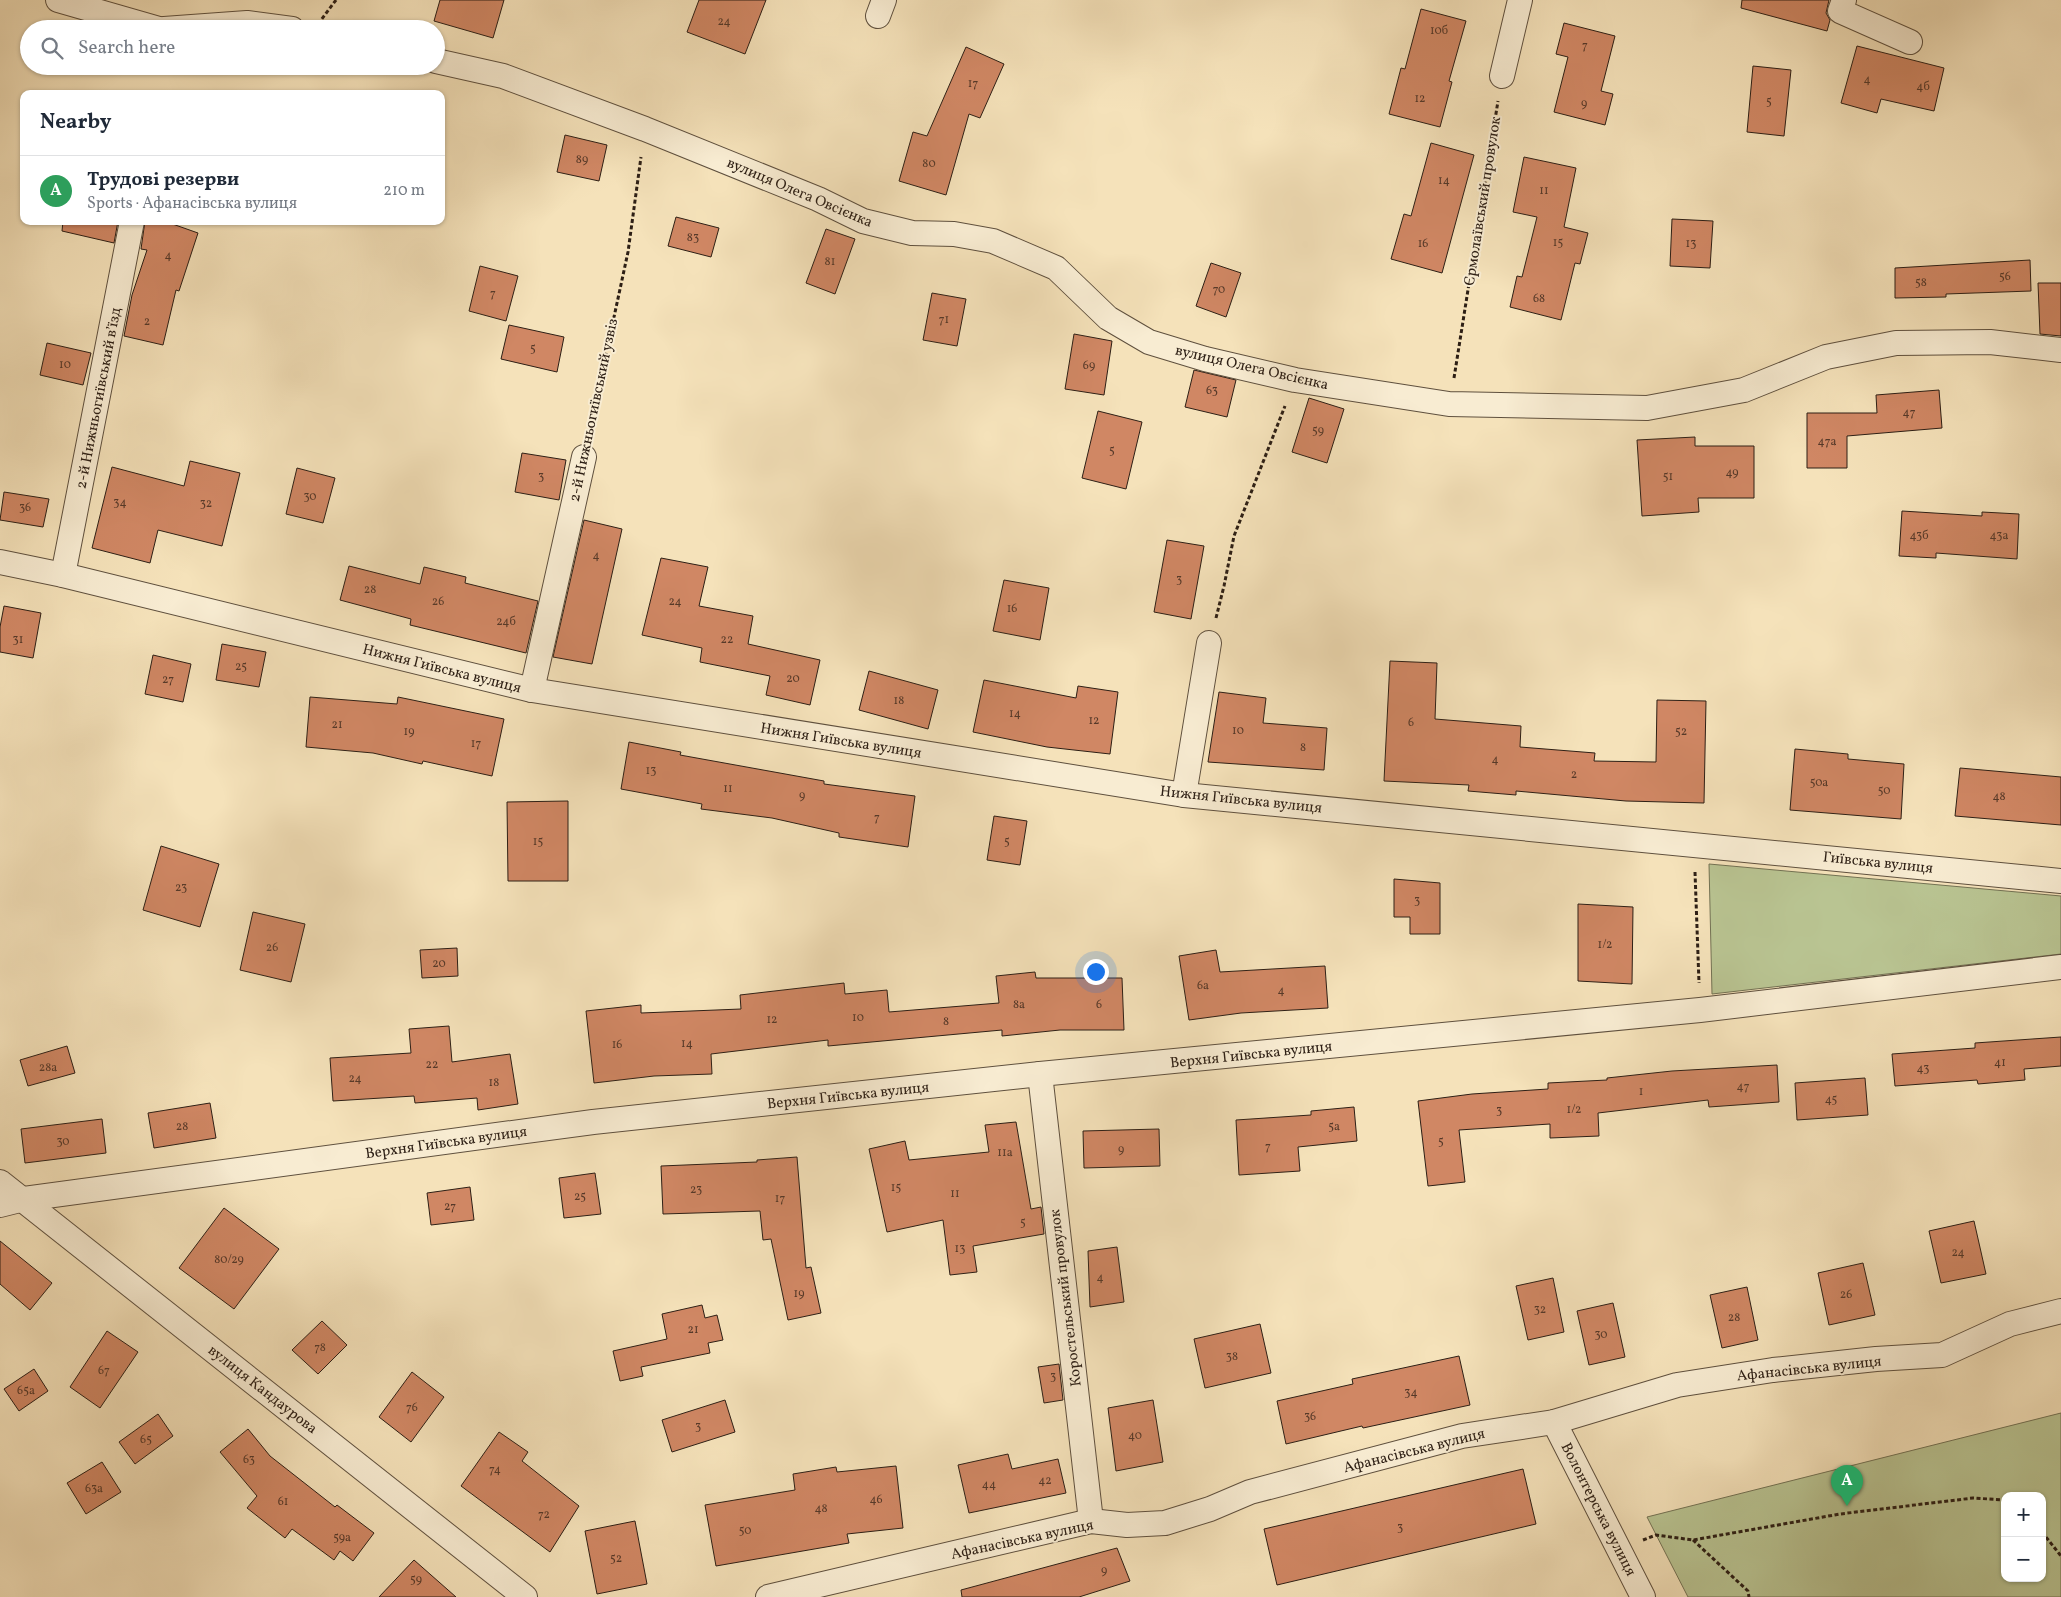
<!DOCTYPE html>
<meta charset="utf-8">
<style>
:root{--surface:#fff;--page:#f6f6f7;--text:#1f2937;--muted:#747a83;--line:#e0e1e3;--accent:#8f2418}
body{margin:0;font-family:Vollkorn,serif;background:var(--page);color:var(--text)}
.controls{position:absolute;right:15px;bottom:15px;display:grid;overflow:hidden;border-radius:10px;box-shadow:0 1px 4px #0004}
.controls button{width:45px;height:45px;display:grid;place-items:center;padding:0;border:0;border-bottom:1px solid var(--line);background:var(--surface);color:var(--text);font:25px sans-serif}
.you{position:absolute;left:1095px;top:971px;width:18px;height:18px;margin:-12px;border:4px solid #fff;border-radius:50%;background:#1a73e8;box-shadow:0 0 0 8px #1a73e833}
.badge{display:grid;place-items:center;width:32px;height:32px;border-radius:50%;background:var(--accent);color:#fff;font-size:16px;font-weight:700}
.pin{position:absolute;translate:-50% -41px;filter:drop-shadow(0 1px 2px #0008)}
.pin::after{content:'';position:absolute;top:26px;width:18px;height:15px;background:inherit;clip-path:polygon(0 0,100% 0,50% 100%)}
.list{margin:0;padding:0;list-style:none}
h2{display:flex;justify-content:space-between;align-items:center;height:65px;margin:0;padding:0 20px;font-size:21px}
h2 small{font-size:16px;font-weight:400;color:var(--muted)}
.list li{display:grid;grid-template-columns:32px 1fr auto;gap:15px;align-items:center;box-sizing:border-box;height:70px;padding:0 20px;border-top:1px solid var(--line)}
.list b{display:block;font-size:19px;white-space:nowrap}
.list p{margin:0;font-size:16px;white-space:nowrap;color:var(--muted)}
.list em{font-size:16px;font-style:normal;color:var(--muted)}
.icon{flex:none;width:28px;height:28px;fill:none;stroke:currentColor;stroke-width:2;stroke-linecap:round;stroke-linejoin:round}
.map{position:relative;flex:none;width:2061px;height:1597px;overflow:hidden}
.search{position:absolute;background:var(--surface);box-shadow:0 1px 4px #0004;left:20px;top:20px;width:425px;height:55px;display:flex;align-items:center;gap:12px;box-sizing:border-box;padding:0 18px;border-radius:28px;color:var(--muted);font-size:19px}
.panel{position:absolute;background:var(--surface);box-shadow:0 1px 4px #0004;left:20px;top:90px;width:425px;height:135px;border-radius:10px}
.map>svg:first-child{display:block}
.green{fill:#b9c492;stroke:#737254;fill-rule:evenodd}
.building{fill:#d08764;stroke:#2d1f15}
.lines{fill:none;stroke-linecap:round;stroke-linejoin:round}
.minor-casing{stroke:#5f503e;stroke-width:26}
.path{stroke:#2d1f15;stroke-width:3;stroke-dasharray:4 2.5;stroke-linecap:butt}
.minor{stroke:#f8ecd2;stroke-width:24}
.labels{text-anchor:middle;stroke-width:4;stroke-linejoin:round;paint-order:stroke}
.number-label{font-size:12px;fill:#563929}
.street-label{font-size:15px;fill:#2d1f15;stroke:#f8ecd2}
</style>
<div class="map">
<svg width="2061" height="1597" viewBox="0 0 2061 1597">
<rect width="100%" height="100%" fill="#f5e2ba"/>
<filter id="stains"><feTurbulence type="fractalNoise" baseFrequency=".004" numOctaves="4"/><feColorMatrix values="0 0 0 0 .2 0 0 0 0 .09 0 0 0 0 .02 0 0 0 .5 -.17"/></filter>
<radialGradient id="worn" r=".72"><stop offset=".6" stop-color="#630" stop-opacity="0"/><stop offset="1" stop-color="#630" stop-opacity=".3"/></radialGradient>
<!-- green -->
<g class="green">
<polygon points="1709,864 2061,896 2061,954 1712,994"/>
<path d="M2061,1413V1597H1688L1647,1517ZM2005,1496H2042V1578H2005Z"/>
</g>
<!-- building -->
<g class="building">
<polygon points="440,0 504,0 493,38 434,21"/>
<polygon points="699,0 766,0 745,54 687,32"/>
<polygon points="1742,0 1829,0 1826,13 1830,20 1827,31 1741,8"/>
<polygon points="1421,9 1466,21 1449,81 1452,82 1440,127 1389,114 1401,68 1405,69"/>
<polygon points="1564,23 1615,36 1601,91 1613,94 1605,125 1554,112 1568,57 1556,54"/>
<polygon points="1857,46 1944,68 1934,111 1881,99 1877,113 1841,103"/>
<polygon points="966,47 1004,64 980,118 969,114 946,195 899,181 913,132 927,136"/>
<polygon points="1753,66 1791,70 1784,136 1747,132"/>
<polygon points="565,135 607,145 599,181 557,172"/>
<polygon points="1431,143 1474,155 1442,273 1391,259 1404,214 1411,216"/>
<polygon points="1524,157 1576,168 1564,227 1588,233 1580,264 1575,263 1561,320 1510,307 1517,276 1522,277 1537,217 1513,212"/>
<polygon points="676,217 719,228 711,257 668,246"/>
<polygon points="1672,219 1713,221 1710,268 1670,266"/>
<polygon points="63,221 118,221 114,243 62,231"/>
<polygon points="145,221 164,221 198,233 179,291 176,290 163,345 124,336 132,295 147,250 141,249"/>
<polygon points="826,229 855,239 835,294 806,283"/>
<polygon points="2030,260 2031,291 1946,294 1946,297 1895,298 1895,268"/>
<polygon points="1211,263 1241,273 1226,317 1196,306"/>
<polygon points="480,266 518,276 506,321 469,311"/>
<polygon points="2038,283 2061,283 2061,336 2040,334"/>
<polygon points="932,293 966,299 957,346 923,340"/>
<polygon points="509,325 564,337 557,372 501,359"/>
<polygon points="1074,334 1112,341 1104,395 1065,389"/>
<polygon points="47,343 91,353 83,385 40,375"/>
<polygon points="1194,370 1236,380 1227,417 1185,407"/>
<polygon points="1939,390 1942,428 1847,436 1847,468 1807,468 1807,413 1877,413 1876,395"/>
<polygon points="1309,398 1344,409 1327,463 1292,452"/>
<polygon points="1098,411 1142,422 1126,489 1082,478"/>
<polygon points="1695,437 1695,446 1754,446 1754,498 1698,498 1699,512 1642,516 1637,440"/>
<polygon points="522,453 566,460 559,500 515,492"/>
<polygon points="190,461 240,473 222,546 158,530 150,563 92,548 112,467 184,486"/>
<polygon points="297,468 335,478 323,523 286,514"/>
<polygon points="4,492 49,499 43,527 0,520"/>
<polygon points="1902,511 1982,516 1982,512 2019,514 2017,559 1936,553 1936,558 1899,556"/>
<polygon points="584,520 622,529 592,664 553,657"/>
<polygon points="1167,540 1204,546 1191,619 1154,612"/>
<polygon points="661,558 708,567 699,606 753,616 748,644 820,660 810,705 766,695 770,676 700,662 702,648 642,635"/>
<polygon points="349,566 420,584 424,567 466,577 465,583 538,601 526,653 410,625 411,619 340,600"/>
<polygon points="1004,580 1049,588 1040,640 993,631"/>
<polygon points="4,606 41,613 33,658 0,652 0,627"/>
<polygon points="222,644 266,652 259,687 216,680"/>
<polygon points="153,655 191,664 183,702 145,694"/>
<polygon points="1390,661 1437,663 1435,719 1521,726 1520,747 1595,753 1594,761 1656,762 1657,700 1706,701 1704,803 1626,801 1516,791 1516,795 1468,791 1469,785 1384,781"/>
<polygon points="869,671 938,690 928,729 859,710"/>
<polygon points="984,680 1076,698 1078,686 1118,692 1110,754 1047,747 973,732"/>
<polygon points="1219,692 1266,698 1263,723 1327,728 1324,770 1208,762"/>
<polygon points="310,697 397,704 398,697 504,719 492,776 423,761 422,764 373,753 306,747"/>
<polygon points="629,742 681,752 680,755 824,781 824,784 915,796 908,847 839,837 839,833 772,818 701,809 702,804 621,789"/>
<polygon points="1795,749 1848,754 1848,759 1904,764 1901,819 1790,810"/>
<polygon points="1960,768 2061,777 2061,825 1955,816"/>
<polygon points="568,801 568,881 508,881 507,802"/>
<polygon points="994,816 1027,821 1020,865 987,860"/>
<polygon points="161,846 219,864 200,927 143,910"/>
<polygon points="1394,879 1440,883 1440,934 1410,934 1410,917 1394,917"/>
<polygon points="1578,904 1633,907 1632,984 1578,981"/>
<polygon points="253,912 305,924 291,982 240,970"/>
<polygon points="457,948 458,976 422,978 420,950"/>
<polygon points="1216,950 1220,972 1325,966 1328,1008 1241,1013 1189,1020 1179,956"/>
<polygon points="1035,972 1036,978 1122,978 1124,1030 1060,1030 1002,1036 1002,1030 828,1046 828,1040 711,1054 712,1074 654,1076 594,1083 586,1011 641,1005 641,1013 741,1009 740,995 844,983 845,994 887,990 889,1012 999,1003 996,976"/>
<polygon points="449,1026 452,1062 510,1054 518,1104 478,1110 477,1098 415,1103 414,1096 333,1101 330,1058 411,1053 409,1029"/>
<polygon points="2061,1037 2061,1066 2024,1069 2025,1080 1978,1084 1977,1080 1895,1086 1892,1054 1975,1048 1975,1043"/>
<polygon points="67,1046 75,1073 28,1086 20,1060"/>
<polygon points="1777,1065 1779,1102 1709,1107 1708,1100 1598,1113 1599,1136 1550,1138 1550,1124 1459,1130 1465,1182 1428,1186 1418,1101 1472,1094 1548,1089 1548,1083 1607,1080 1607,1078 1672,1071"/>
<polygon points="1865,1078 1868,1115 1797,1120 1795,1083"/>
<polygon points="210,1103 216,1138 154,1148 148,1113"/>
<polygon points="1354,1107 1357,1141 1298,1147 1300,1171 1239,1175 1236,1120 1311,1115 1311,1111"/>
<polygon points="102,1119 106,1153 25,1163 21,1129"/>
<polygon points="1016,1122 1031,1209 1041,1207 1044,1234 973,1246 977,1272 950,1275 943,1220 887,1232 869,1149 905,1141 909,1160 989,1152 985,1125"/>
<polygon points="1159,1129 1160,1166 1084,1168 1083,1131"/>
<polygon points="797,1157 806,1268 811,1267 821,1313 788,1320 771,1239 763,1240 760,1211 663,1214 661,1166 757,1162 757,1160"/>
<polygon points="595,1173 601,1214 564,1218 559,1178"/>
<polygon points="470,1187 474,1220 431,1225 427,1193"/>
<polygon points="224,1208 279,1249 234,1309 179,1268"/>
<polygon points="1974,1221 1986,1274 1941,1283 1929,1231"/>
<polygon points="0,1241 52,1283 30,1310 0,1284"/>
<polygon points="1117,1247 1124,1302 1090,1307 1088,1251"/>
<polygon points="1863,1263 1875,1315 1829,1325 1818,1273"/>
<polygon points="1553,1278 1564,1332 1528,1340 1516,1286"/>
<polygon points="1747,1287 1758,1340 1722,1348 1710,1295"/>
<polygon points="1613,1303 1625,1357 1589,1365 1577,1311"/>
<polygon points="702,1305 705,1318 717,1315 723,1340 708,1343 710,1353 641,1367 643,1376 620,1381 613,1351 667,1339 662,1314"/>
<polygon points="322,1321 347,1345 318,1374 292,1350"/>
<polygon points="1260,1324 1271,1373 1205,1388 1194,1339"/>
<polygon points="107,1331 138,1352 100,1408 70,1387"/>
<polygon points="1459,1356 1470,1405 1363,1428 1362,1426 1286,1444 1277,1401 1353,1384 1352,1379"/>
<polygon points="1059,1364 1063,1400 1044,1403 1038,1367"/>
<polygon points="34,1369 48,1391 19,1411 4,1389"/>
<polygon points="412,1372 444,1397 411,1442 379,1417"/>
<polygon points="725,1400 735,1432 672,1452 662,1420"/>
<polygon points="1153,1400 1163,1462 1116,1471 1108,1408"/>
<polygon points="158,1414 173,1436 135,1464 119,1442"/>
<polygon points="248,1429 270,1456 335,1507 337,1505 374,1533 353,1561 340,1551 334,1560 292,1529 285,1538 247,1508 257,1496 220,1452"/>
<polygon points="499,1432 528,1452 522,1461 579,1506 550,1552 461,1486"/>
<polygon points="1008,1454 1012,1469 1058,1459 1066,1493 969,1513 958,1465"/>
<polygon points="102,1462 121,1492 86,1514 67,1483"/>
<polygon points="896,1466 903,1528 847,1534 849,1543 716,1566 705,1505 795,1490 793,1474 836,1467 837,1472"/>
<polygon points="1523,1469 1536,1524 1277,1585 1264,1529"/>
<polygon points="635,1521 647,1584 597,1594 585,1531"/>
<polygon points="1117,1548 1130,1581 1079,1597 962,1597 961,1590"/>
<polygon points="414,1560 456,1597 379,1597"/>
</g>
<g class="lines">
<!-- minor casing -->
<g class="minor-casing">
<g id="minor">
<polyline points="58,0 159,29"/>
<polyline points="1844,0 1840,11 1910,42"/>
<polyline points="878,16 884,0"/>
<polyline points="164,29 247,23 292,29"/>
<polyline points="436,61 503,76 645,129 818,199 863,221 912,233 954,234 993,241 1056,268 1108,318 1149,342 1205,359 1295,380 1449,404 1647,408 1744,390 1826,357 1896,343 1990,342 2061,350"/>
<polyline points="1502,76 1520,0"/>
<polyline points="0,562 63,575 532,690 1184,795 2061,881"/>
<polyline points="63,575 132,221"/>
<polyline points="532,690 584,457"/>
<polyline points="1184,795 1209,643"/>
<polyline points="1040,1074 1091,1521"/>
<polyline points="0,1182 525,1597"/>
<polyline points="0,1205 24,1199 593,1122 1040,1074 1700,1010 2061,967"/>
<polyline points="1554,1422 1643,1597"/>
<polyline points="768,1597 1091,1521 1127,1525 1165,1523 1210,1509 1250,1492 1462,1436 1554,1422 1677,1385 1773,1370 1876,1359 1942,1355 2010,1324 2061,1311"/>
</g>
</g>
<!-- path -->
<g class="path">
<polyline points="318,24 336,0"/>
<polyline points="1454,378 1498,101"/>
<polyline points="589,433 628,252 641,157"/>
<polyline points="1216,618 1224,586 1234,536 1285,406"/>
<polyline points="1695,872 1699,983"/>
<polyline points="2042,1532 2061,1556"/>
<polyline points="1643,1540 1656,1535 1693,1540 1840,1514 1973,1498 2005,1500"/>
<polyline points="1693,1540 1748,1591 1749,1597"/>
</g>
<!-- minor -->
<use href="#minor" class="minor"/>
</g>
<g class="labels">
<!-- number labels -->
<g class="number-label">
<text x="724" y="25">24</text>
<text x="1439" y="34">10б</text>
<text x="1585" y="49">7</text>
<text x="1867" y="83">4</text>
<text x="973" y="87">17</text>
<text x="1923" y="90">4б</text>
<text x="1420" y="102">12</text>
<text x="1769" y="105">5</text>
<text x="1584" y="107">9</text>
<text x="582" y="163">89</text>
<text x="929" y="167">80</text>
<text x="1444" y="184">14</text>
<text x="1544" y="194">11</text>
<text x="693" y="241">83</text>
<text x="1558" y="246">15</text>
<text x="1423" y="247">16</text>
<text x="1691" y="247">13</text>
<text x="168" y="259">4</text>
<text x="830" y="265">81</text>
<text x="2005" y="280">56</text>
<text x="1921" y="286">58</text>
<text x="1219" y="293">70</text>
<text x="493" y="297">7</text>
<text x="1539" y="302">68</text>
<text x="944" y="323">71</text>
<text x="147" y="325">2</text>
<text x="533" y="352">5</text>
<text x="65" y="368">10</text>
<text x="1089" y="369">69</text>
<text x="1212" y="394">63</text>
<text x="1909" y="416">47</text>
<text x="1318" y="434">59</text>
<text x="1827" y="445">47а</text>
<text x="1112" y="454">5</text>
<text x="1732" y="476">49</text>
<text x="541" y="480">3</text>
<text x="1668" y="480">51</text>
<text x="310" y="500">30</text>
<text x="120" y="506">34</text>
<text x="206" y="507">32</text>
<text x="25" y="511">36</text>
<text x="1919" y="539">43б</text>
<text x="1999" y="539">43а</text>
<text x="596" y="559">4</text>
<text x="1179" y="583">3</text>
<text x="370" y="593">28</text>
<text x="438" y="605">26</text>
<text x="675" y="605">24</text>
<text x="1012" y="612">16</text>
<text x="506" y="625">24б</text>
<text x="18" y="643">31</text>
<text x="727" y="643">22</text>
<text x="241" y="670">25</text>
<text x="793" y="682">20</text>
<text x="168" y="683">27</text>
<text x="899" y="704">18</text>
<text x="1015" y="717">14</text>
<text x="1094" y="724">12</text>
<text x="1411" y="726">6</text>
<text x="337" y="728">21</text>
<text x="1238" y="734">10</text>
<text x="409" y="735">19</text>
<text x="1681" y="735">52</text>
<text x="476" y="747">17</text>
<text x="1303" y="751">8</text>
<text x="1495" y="763">4</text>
<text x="651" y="774">13</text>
<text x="1574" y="778">2</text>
<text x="1819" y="786">50а</text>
<text x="728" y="792">11</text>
<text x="1884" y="794">50</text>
<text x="802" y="799">9</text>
<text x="1999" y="800">48</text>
<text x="877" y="821">7</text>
<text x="538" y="845">15</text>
<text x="1007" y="845">5</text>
<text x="181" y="891">23</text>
<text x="1417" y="904">3</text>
<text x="1605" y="948">1/2</text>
<text x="272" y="951">26</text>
<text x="439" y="967">20</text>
<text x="1203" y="989">6а</text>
<text x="1281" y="994">4</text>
<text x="1019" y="1008">8а</text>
<text x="1099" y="1008">6</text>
<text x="858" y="1021">10</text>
<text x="772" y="1023">12</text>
<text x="946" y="1025">8</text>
<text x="687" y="1047">14</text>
<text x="617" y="1048">16</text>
<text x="2000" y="1066">41</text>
<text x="432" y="1068">22</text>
<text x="48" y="1071">28а</text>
<text x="1923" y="1072">43</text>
<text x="355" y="1082">24</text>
<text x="494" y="1086">18</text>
<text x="1743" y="1090">47</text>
<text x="1641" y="1095">1</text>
<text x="1831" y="1103">45</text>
<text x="1574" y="1113">1/2</text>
<text x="1499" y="1114">3</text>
<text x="182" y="1130">28</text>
<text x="1334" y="1130">5а</text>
<text x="63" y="1145">30</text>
<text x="1441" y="1145">5</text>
<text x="1268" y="1150">7</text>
<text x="1121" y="1153">9</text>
<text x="1005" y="1156">11а</text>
<text x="896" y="1191">15</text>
<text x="696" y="1193">23</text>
<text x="955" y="1197">11</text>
<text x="580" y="1200">25</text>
<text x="780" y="1202">17</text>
<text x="450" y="1210">27</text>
<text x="1023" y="1226">5</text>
<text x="960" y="1252">13</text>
<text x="1958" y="1256">24</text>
<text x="229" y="1263">80/29</text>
<text x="1100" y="1281">4</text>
<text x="799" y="1297">19</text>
<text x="1846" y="1298">26</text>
<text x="1540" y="1313">32</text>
<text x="1734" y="1321">28</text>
<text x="693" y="1333">21</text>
<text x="1601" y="1338">30</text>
<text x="320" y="1351">78</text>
<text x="1232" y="1360">38</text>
<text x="104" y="1374">67</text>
<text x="1053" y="1380">3</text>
<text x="26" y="1394">65а</text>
<text x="1411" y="1396">34</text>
<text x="412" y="1411">76</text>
<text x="1310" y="1420">36</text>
<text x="698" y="1430">3</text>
<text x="1135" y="1439">40</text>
<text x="146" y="1443">65</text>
<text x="249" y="1463">63</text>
<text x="495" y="1473">74</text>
<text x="1045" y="1484">42</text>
<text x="989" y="1488">44</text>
<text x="94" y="1492">63а</text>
<text x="876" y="1503">46</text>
<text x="283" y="1505">61</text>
<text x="821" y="1512">48</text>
<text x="544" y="1518">72</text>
<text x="1400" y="1531">3</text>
<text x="745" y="1534">50</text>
<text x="342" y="1541">59а</text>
<text x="616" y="1562">52</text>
<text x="1104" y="1574">9</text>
<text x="416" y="1583">59</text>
</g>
<!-- street labels -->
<g class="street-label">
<text transform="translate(800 192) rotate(23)" y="5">вулиця Олега Овсієнка</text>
<text transform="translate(1482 201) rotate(-81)" y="5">Єрмолаївський провулок</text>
<text transform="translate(1252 367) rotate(13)" y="5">вулиця Олега Овсієнка</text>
<text transform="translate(98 398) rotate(-79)" y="5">2-й Нижньогиївський в’їзд</text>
<text transform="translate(593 410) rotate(-78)" y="5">2-й Нижньогиївський узвіз</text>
<text transform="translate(442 668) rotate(14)" y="5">Нижня Гиївська вулиця</text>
<text transform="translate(841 740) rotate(9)" y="5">Нижня Гиївська вулиця</text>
<text transform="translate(1241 799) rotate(6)" y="5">Нижня Гиївська вулиця</text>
<text transform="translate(1878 862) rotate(6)" y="5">Гиївська вулиця</text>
<text transform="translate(1251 1054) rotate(-6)" y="5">Верхня Гиївська вулиця</text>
<text transform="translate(848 1095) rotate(-6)" y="5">Верхня Гиївська вулиця</text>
<text transform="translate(446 1142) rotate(-8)" y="5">Верхня Гиївська вулиця</text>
<text transform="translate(1065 1298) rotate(-97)" y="5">Коростельський провулок</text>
<text transform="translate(1809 1368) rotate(-6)" y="5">Афанасівська вулиця</text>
<text transform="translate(263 1389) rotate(38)" y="5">вулиця Кандаурова</text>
<text transform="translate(1414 1450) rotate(-14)" y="5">Афанасівська вулиця</text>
<text transform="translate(1599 1509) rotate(63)" y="5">Волонтерська вулиця</text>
<text transform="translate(1022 1539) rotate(-12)" y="5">Афанасівська вулиця</text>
</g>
</g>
<rect width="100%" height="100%" filter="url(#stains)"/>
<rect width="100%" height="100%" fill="url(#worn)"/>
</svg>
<div class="controls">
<button>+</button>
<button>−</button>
</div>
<div class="you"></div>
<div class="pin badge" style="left:1847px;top:1506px;background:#2e9e5b">A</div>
<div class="search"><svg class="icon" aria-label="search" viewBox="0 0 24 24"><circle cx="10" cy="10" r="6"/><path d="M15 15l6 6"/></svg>Search here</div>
<section class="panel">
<h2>Nearby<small></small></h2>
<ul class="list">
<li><span class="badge" style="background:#2e9e5b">A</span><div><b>Трудові резерви</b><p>Sports · Афанасівська вулиця</p></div><em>210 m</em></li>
</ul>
</section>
</div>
